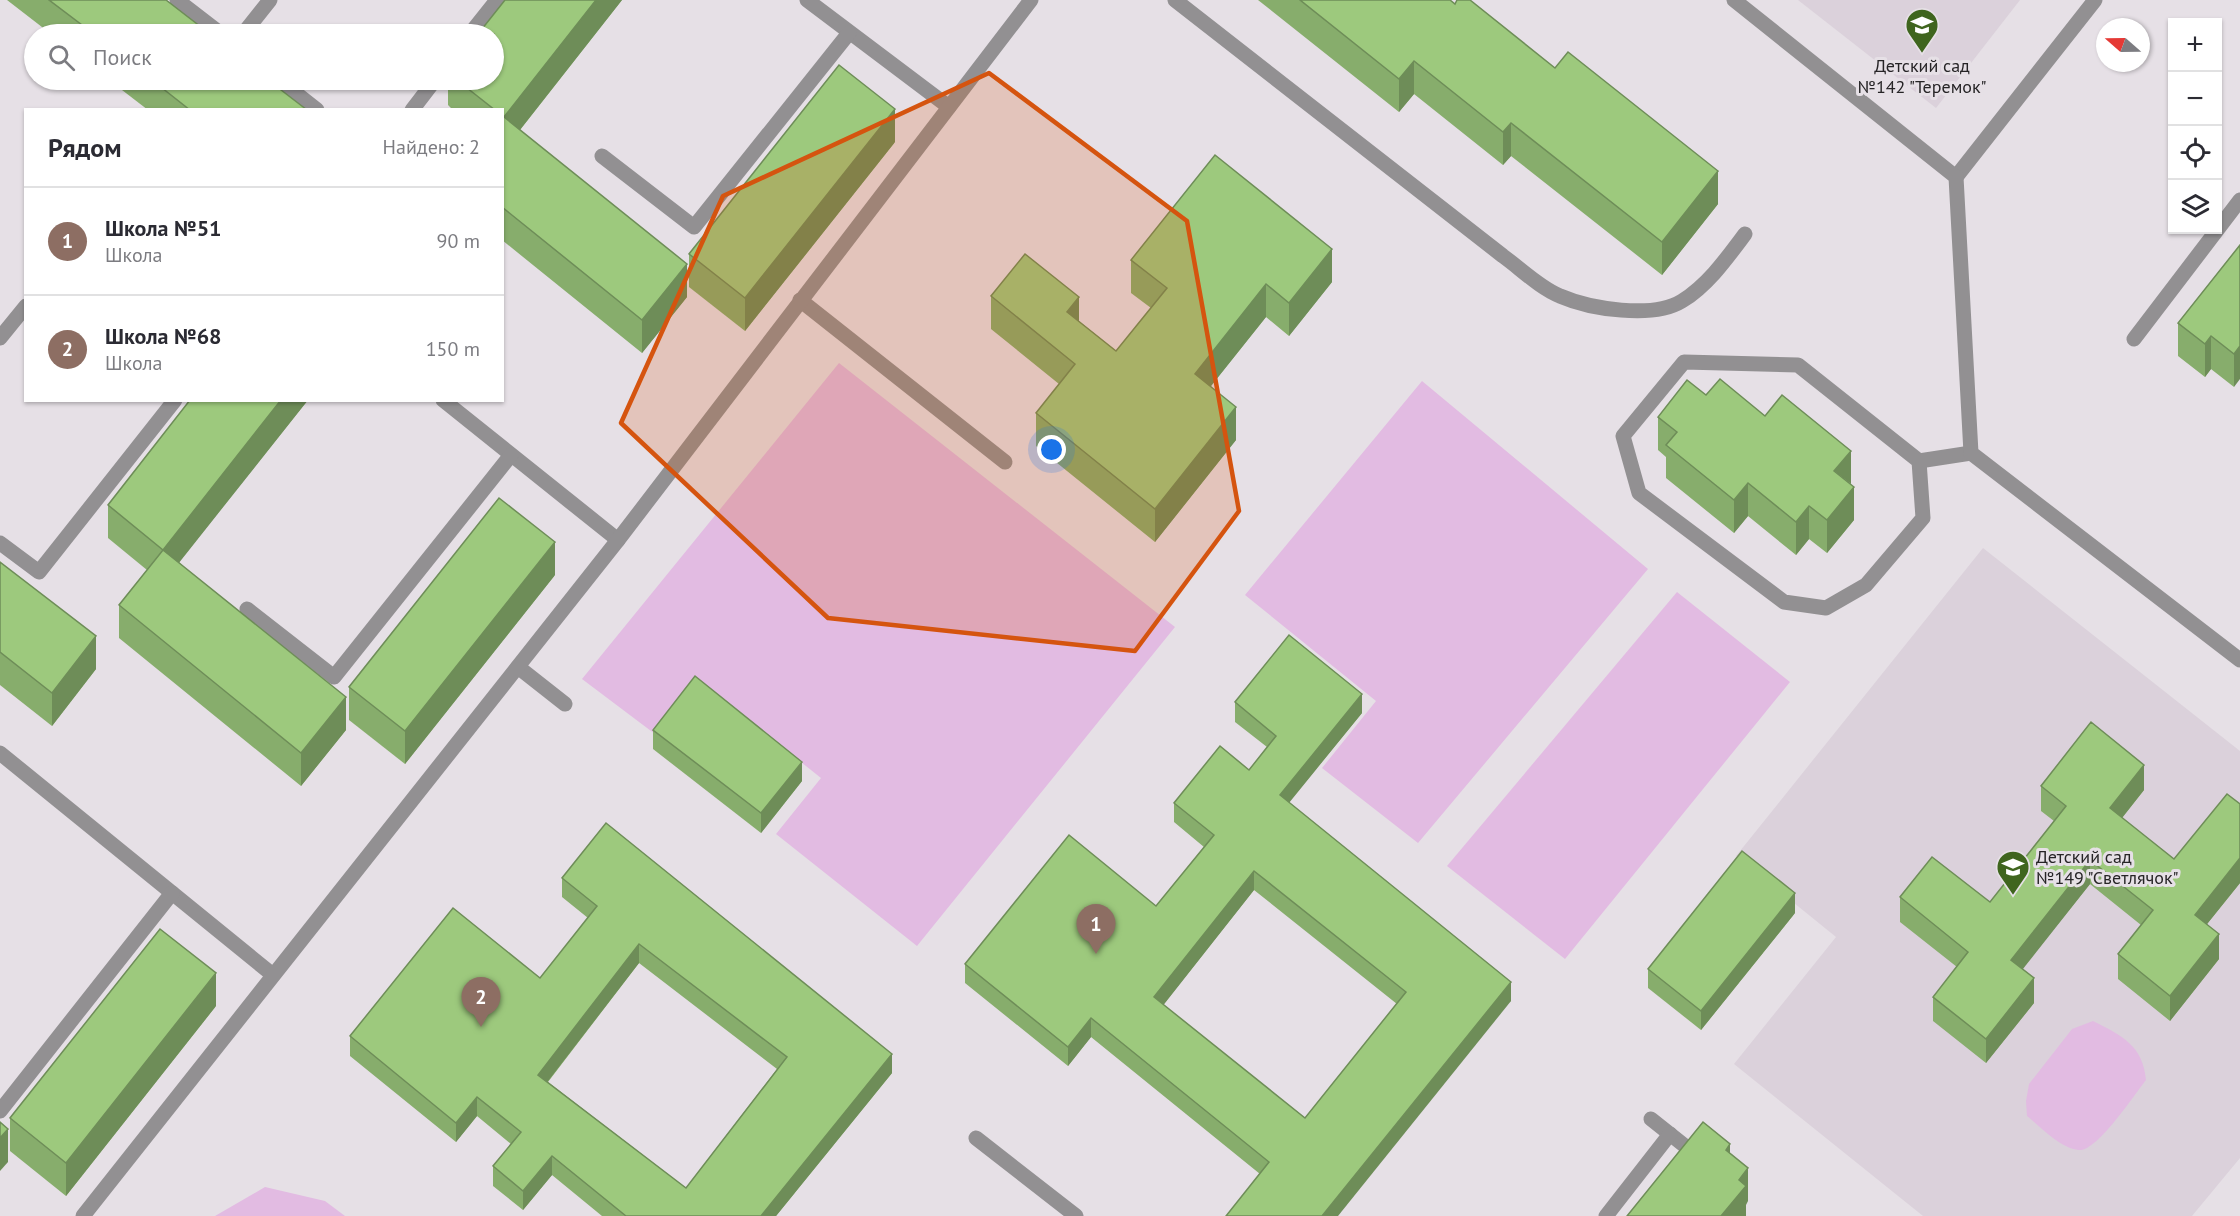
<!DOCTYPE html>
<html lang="ru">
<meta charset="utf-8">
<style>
:root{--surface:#fff;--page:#f2f2f3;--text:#2b2b33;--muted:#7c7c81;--line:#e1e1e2;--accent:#0b8043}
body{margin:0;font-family:"PT Sans",sans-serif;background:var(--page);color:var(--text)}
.controls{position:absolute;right:18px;top:18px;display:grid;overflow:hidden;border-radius:0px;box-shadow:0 2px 4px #0004}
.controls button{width:54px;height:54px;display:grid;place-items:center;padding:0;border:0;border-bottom:2px solid var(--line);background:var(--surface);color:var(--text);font:30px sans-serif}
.compass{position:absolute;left:2096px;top:18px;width:54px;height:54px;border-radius:50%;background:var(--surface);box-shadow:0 2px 4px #0004;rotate:290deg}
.you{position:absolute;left:1052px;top:450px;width:21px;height:21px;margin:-15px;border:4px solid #fff;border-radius:50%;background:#1a73e8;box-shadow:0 0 0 9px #1a73e833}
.badge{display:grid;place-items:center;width:39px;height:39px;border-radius:50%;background:var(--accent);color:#fff;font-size:20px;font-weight:700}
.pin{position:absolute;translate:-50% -50px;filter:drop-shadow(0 2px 3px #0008)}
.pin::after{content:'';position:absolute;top:32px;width:21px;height:18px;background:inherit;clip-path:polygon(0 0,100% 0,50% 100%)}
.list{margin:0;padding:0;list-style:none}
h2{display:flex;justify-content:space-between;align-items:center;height:78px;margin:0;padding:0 24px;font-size:26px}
h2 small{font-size:20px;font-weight:400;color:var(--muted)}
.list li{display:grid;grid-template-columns:39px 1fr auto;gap:18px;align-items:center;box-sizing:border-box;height:108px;padding:0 24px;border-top:2px solid var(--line)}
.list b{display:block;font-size:22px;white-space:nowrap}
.list p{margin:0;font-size:20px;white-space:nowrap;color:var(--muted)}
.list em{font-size:20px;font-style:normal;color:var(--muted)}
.icon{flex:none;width:33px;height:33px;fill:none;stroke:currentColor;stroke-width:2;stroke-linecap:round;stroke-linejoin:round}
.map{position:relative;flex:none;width:2240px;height:1216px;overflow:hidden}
.search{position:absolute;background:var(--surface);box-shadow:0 2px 4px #0004;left:24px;top:24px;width:480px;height:66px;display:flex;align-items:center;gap:15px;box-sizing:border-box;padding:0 21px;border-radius:33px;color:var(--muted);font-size:22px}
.panel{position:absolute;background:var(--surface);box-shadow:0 2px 4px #0004;left:24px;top:108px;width:480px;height:294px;border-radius:0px}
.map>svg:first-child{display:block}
.built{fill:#dbd1db}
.green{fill:#e2bbe2}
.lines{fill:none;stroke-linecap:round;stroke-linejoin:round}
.service{stroke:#929092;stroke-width:15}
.minor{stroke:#929092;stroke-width:15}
.wall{fill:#87ad6c;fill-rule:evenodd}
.shaded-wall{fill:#6e8d58}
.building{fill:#9dc97d;stroke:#6e8d58;stroke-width:1.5;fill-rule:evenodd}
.marked{fill:#d5540f;fill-opacity:0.2;stroke:#d5540f;stroke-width:4.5;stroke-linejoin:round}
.labels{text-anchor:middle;stroke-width:6;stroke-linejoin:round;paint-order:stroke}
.poi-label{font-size:18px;fill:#262426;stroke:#e6e0e6}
</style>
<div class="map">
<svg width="2240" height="1216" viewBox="0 0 2240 1216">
<rect width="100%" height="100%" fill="#e6e0e6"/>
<!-- built -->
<g class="built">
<polygon points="1798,0 2020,0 1936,108"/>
<polygon points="1983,548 2240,751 2240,1158 2192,1216 1923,1216 1734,1064 1836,937 1736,856"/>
</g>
<!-- green -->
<g class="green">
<polygon points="839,363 1175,627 917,946 776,834 821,778 699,681 655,734 582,679"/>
<polygon points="1422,381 1648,569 1418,843 1322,768 1376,701 1245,595"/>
<polygon points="1677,592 1790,682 1565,959 1447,866"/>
<path d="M2093,1021C2123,1036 2143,1046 2146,1080C2134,1095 2097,1152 2079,1150C2060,1148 2042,1128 2027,1116L2026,1101L2029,1084L2072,1029Z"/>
<polygon points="265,1187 325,1201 345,1216 215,1216"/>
</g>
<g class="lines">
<!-- service -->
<g class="service">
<polyline points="177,0 221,34"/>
<polyline points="807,0 949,107"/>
<path d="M1175,0L1503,256C1521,269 1540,288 1560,296C1590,309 1653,319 1682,301C1708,285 1727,258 1745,234"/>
<polyline points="243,34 270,0"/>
<polyline points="470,34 497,0"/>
<polyline points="279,80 317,110"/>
<polyline points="412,110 435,80"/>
<polyline points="602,156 694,227 849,33"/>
<polyline points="1956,177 2095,0"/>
<polyline points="800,300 1005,462"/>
<polyline points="0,338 26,306"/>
<polyline points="2134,339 2240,200"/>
<polyline points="443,400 618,540"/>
<polyline points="1919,461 1923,518 1866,585 1826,608 1784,602 1639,493 1623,436 1684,362 1798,365 1919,461 1971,453"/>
<polyline points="0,543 39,572 175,400"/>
<polyline points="247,609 334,677 511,455"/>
<polyline points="518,667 565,704"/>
<polyline points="0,753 273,975"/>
<polyline points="0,1111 172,893"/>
<polyline points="1651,1119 1690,1150"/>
<polyline points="976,1138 1076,1216"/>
<polyline points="1606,1216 1670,1134"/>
</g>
<!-- minor -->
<g class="minor">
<polyline points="1734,0 1956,177 1971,453 2240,660"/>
<polyline points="83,1216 618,540 1031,0"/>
</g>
</g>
<!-- wall -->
<g class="wall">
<polygon points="7,0 166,0 210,34 51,34"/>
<polygon points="505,0 622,0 520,130 687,297 642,353 502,240 502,110 453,110 448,105 448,80 494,80"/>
<polygon points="1258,0 1450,0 1718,204 1662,275 1511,156 1503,165 1414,94 1399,112"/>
<polygon points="109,80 268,80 307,110 148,110"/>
<polygon points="895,142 745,331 689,287 689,254"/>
<polygon points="2240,245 2234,387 2211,369 2205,377 2178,356 2178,323"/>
<polygon points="1131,260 1332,282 1289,336 1266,317 1211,386 1236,440 1155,542 1036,446 1036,413 1059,384 991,329 991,296 1079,321 1116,351 1151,308 1131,293"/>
<polygon points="1706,395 1765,416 1851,484 1854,520 1827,553 1809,539 1796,555 1748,516 1734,533 1666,478 1666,457 1658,450 1658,417"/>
<polygon points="190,400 308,400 179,562 346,730 301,786 119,638 119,605 147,570 108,538 108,505"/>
<polygon points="0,562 96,669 52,726 0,685"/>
<polygon points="555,575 405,764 349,720 349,687"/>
<path d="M1235,702L1362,713L1289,802L1511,1001L1260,1174L1091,1037L1068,1066L965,983V964L1156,906L1204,847L1174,822V803L1249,770L1267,747L1235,722ZM1254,890L1397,1004L1305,1118L1163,1005Z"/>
<polygon points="653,730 802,781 761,833 653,749"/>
<polygon points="2041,786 2144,790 2122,818 2174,859 2240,883 2207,924 2219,959 2170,1021 2118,979 2118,954 2141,925 2090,884 2022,969 2034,1003 1986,1063 1933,1021 1933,997 1957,967 1900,922 1900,897 1990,902 2054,821 2041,811"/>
<path d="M562,878L892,1073L776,1216H602L552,1175L523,1210L493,1186V1166L511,1144L477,1116L456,1142L350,1056V1036L540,978L588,918L562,897ZM639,963L777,1069L686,1188L548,1082Z"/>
<polygon points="1795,913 1701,1030 1648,988 1648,969"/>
<polygon points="216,1006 66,1196 10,1151 10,1118"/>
</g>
<!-- shaded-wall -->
<g class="shaded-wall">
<polygon points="596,0 622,0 504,150 504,117"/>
<polygon points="1414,61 1414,94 1399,112 1399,79"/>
<polygon points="895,109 895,142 745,331 745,298"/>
<polygon points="1511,123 1511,156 1503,165 1503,132"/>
<polygon points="1718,171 1718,204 1662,275 1662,242"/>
<polygon points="1332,249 1332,282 1289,336 1289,303"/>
<polygon points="687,264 687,297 642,353 642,320"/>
<polygon points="1266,284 1266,317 1195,406 1195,374"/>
<polygon points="1079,297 1079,330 1067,312"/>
<polygon points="2211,336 2211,369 2205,377 2205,344"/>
<polygon points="2240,346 2240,379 2234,387 2234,354"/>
<polygon points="281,400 308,400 163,583 163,550"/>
<polygon points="1236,407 1236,440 1155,542 1155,509"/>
<polygon points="1851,451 1851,484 1834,471"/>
<polygon points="1748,483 1748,516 1734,533 1734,500"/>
<polygon points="1854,487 1854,520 1827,553 1827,520"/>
<polygon points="1809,506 1809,539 1796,555 1796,522"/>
<polygon points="555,542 555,575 405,764 405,731"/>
<polygon points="96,636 96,669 52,726 52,693"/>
<polygon points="1362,694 1362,713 1280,814 1280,795"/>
<polygon points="346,697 346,730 301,786 301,753"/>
<polygon points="802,762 802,781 761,833 761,813"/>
<polygon points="2144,765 2144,790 2110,833 2110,808"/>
<polygon points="2240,858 2240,883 2195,939 2195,915"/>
<polygon points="2090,860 2090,884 2011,984 2011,960"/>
<polygon points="1254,871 1254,890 1154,1017 1154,997"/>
<polygon points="1795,893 1795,913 1701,1030 1701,1011"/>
<polygon points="2219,934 2219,959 2170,1021 2170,996"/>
<polygon points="639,944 639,963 538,1094 538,1075"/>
<polygon points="216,973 216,1006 66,1196 66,1163"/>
<polygon points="2034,978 2034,1003 1986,1063 1986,1039"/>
<polygon points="1511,982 1511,1001 1338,1216 1322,1216"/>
<polygon points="1091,1018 1091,1037 1068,1066 1068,1047"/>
<polygon points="892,1054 892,1073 776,1216 761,1216"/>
<polygon points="477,1097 477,1116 456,1142 456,1123"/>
<polygon points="8,1129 8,1162 0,1171 0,1138"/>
<polygon points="1730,1144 1730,1177 1726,1150"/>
<polygon points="552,1156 552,1175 523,1210 523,1191"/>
<polygon points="1748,1168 1748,1201 1746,1205 1746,1216 1721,1216 1739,1180"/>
</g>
<!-- building -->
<g class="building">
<polygon points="49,0 166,0 210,34 94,34"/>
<polygon points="505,0 596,0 504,117 687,264 642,320 502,207 502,118 504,117 502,116 502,110 495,110 457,80 494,80 494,34 478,34"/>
<polygon points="1300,0 1450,0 1455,4 1457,0 1470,0 1555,68 1568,52 1718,171 1662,242 1511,123 1503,132 1414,61 1399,79"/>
<polygon points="839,65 895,109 745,298 689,254"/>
<polygon points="152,80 268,80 307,110 190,110"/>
<polygon points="1215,155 1332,249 1289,303 1266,284 1195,374 1236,407 1155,509 1036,413 1075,364 991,296 1025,254 1079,297 1067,312 1116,351 1167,288 1131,260"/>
<polygon points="2240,245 2240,346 2234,354 2211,336 2205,344 2178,323"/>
<polygon points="1720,379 1765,416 1782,395 1851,451 1834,471 1854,487 1827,520 1809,506 1796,522 1748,483 1734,500 1666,445 1677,432 1658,417 1687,380 1706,395"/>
<polygon points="190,400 281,400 163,550 108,505"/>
<polygon points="499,498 555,542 405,731 349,687"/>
<polygon points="163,550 346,697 301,753 119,605"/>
<polygon points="0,562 96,636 52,693 0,652"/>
<path d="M1289,635L1362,694L1280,795L1511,982L1322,1216H1226L1269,1162L1091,1018L1068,1047L965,964L1069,835L1156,906L1214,835L1174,803L1220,746L1249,770L1276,736L1235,702ZM1254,871L1406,992L1305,1118L1154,997Z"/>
<polygon points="695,676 802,762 761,813 653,730"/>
<polygon points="2091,722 2144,765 2110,808 2174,859 2227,794 2240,804 2240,858 2195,915 2219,934 2170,996 2118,954 2153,910 2090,860 2011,960 2034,978 1986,1039 1933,997 1968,952 1900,897 1932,857 1990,902 2066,806 2041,786"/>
<path d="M606,823L892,1054L761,1216H626L552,1156L523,1191L493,1166L521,1132L477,1097L456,1123L350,1036L453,908L540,978L597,906L562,878ZM639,944L787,1057L686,1188L538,1075Z"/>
<polygon points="1742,851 1795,893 1701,1011 1648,969"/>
<polygon points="160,929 216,973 66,1163 10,1118"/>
<polygon points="0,1122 8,1129 0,1138"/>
<polygon points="1703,1122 1730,1144 1726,1150 1748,1168 1739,1180 1746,1186 1721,1216 1627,1216"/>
</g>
<!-- marked area -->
<path class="marked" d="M989,73L1187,221L1239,511L1135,651L828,618L621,423L723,196Z"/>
<!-- icons -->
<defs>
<g id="school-pin" transform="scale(1.725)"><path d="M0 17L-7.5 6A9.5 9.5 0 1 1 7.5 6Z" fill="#3f651e" stroke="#e6e0e6"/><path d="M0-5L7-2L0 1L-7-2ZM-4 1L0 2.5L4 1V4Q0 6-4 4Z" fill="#fff"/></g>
</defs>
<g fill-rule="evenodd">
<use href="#school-pin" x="1922" y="25"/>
<use href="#school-pin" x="2013" y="867"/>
</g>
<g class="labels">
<!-- poi labels -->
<g class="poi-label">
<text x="1922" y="72">Детский сад<tspan x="1922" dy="21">№142 "Теремок"</tspan></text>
<text x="2036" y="863" text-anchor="start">Детский сад<tspan x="2036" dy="21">№149 "Светлячок"</tspan></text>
</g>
</g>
</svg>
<div class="controls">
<button>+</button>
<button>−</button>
<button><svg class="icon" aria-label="locate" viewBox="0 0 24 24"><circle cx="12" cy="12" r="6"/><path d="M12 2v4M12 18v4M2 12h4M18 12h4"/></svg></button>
<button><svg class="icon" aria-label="layers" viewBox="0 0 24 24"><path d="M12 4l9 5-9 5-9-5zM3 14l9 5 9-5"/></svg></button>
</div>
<svg class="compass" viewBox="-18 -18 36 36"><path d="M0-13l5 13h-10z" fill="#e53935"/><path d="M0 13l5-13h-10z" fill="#7c7c81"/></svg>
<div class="you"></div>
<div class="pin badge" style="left:1096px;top:954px;background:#8d6e63">1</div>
<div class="pin badge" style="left:481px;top:1027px;background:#8d6e63">2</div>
<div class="search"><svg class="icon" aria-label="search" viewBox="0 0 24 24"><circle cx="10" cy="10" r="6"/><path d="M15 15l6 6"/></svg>Поиск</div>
<section class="panel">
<h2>Рядом<small>Найдено: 2</small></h2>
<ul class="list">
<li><span class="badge" style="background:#8d6e63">1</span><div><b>Школа №51</b><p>Школа</p></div><em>90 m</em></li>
<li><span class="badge" style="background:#8d6e63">2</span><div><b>Школа №68</b><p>Школа</p></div><em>150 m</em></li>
</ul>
</section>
</div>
